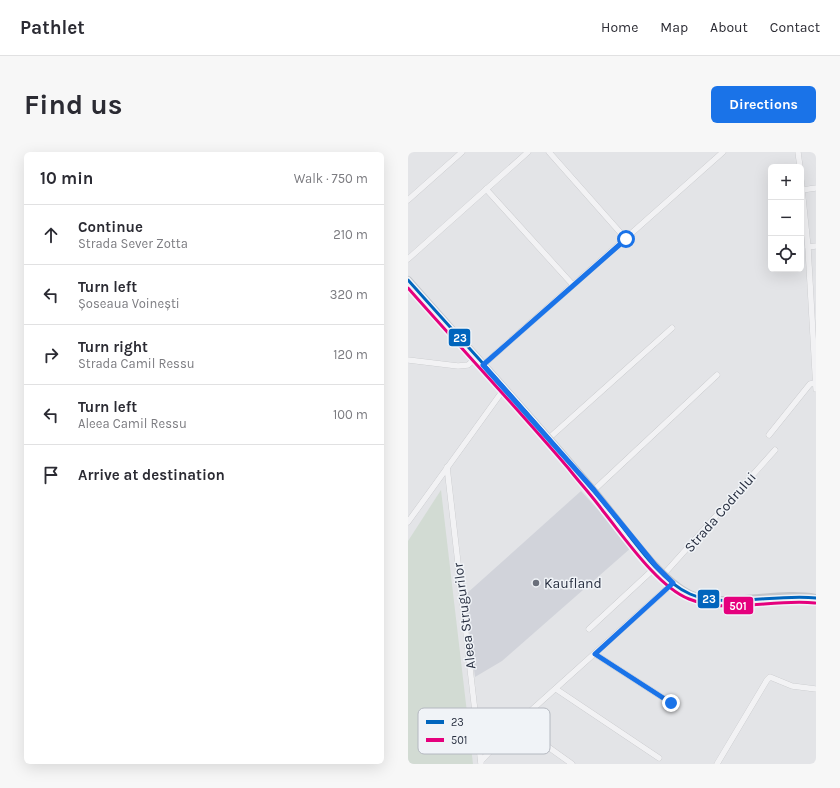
<!DOCTYPE html>
<meta charset="utf-8">
<style>
:root{--surface:#fff;--page:#f7f7f7;--text:#2b2b33;--muted:#7c7c81;--line:#e1e1e2;--accent:#1a73e8}
body{margin:0;font-family:Karla,sans-serif;background:var(--page);color:var(--text)}
.controls{position:absolute;right:12px;top:12px;display:grid;overflow:hidden;border-radius:6px;box-shadow:0 4px 16px #0002}
.controls button{width:36px;height:36px;display:grid;place-items:center;padding:0;border:0;border-bottom:1px solid var(--line);background:var(--surface);color:var(--text);font:20px sans-serif}
.stop{position:absolute;width:12px;height:12px;margin:-9px;border:3px solid #1a73e8;border-radius:50%;background:#fff}
.stop.end{background:#1a73e8;border-color:#fff;box-shadow:0 1px 4px #0008}
.list{margin:0;padding:0;list-style:none}
h2{display:flex;justify-content:space-between;align-items:center;height:52px;margin:0;padding:0 16px;font-size:17px}
h2 small{font-size:13px;font-weight:400;color:var(--muted)}
.list li{display:grid;grid-template-columns:26px 1fr auto;gap:12px;align-items:center;box-sizing:border-box;height:60px;padding:0 16px;border-top:1px solid var(--line)}
.list b{display:block;font-size:15px;white-space:nowrap}
.list p{margin:0;font-size:13px;white-space:nowrap;color:var(--muted)}
.list em{font-size:13px;font-style:normal;color:var(--muted)}
.icon{flex:none;width:22px;height:22px;fill:none;stroke:currentColor;stroke-width:2;stroke-linecap:round;stroke-linejoin:round}
.map{position:relative;flex:none;width:408px;height:612px;overflow:hidden;border-radius:6px}
header{display:flex;align-items:center;gap:24px;box-sizing:border-box;height:56px;padding:0 20px;background:var(--surface);border-bottom:1px solid var(--line)}
header strong{font-size:19px}
nav{display:flex;gap:22px;margin-inline-start:auto;font-size:14px}
.intro{display:flex;align-items:center;justify-content:space-between;box-sizing:border-box;height:96px;padding:0 24px}
h1{margin:0;font-size:28px}
.button{padding:10px 18px;border-radius:6px;background:var(--accent);color:#fff;font-size:14px;font-weight:700}
main{display:flex;gap:24px;padding:0 24px}
aside{flex:1;background:var(--surface);border-radius:6px;box-shadow:0 4px 16px #0002}
.map>svg:first-child{display:block}
.built{fill:#d1d3da}
.green{fill:#d2dbd3}
.lines{fill:none;stroke-linecap:round;stroke-linejoin:round}
.minor-casing{stroke:#c1c2c5;stroke-width:6}
.minor{stroke:#f2f2f4;stroke-width:5.5}
.secondary{stroke:#c3c5ca;stroke-width:8}
.bus-1-casing{stroke:#f0f3f7;stroke-width:6}
.bus-2-casing{stroke:#f0f3f7;stroke-width:6}
.bus-1{stroke:#0065bd;stroke-width:3}
.bus-2{stroke:#e5007d;stroke-width:3}
.route{stroke:#1a73e8;stroke-width:5}
.poi-dot{fill:#6a6f7b;stroke:#f0f3f7;stroke-width:1.5}
.labels{text-anchor:middle;stroke-width:3;stroke-linejoin:round;paint-order:stroke}
.street-label{font-size:14px;fill:#293041;stroke:#f0f3f7}
.poi-label{font-size:14px;fill:#293041;stroke:#f0f3f7;text-anchor:start}
.key{fill:#f0f3f7;stroke:#b4b8c0;stroke-width:1}
.key-label{font-size:11px;fill:#293041}
.line-badge{stroke:#f0f3f7;stroke-width:1.5}
.badge-label{font-size:11px;text-anchor:middle;font-weight:bold;fill:#fff}
</style>
<header>
<strong>Pathlet</strong>
<nav><a>Home</a><a>Map</a><a>About</a><a>Contact</a></nav>
</header>
<div class="intro"><h1>Find us</h1><a class="button">Directions</a></div>
<main>
<aside>
<h2>10 min<small>Walk · 750 m</small></h2>
<ul class="list">
<li><svg class="icon" aria-label="ahead" viewBox="0 0 24 24"><path d="M12 20V5M6 11l6-6 6 6"/></svg><div><b>Continue</b><p>Strada Sever Zotta</p></div><em>210 m</em></li>
<li><svg class="icon" aria-label="left" viewBox="0 0 24 24"><path d="M17 20v-9H6M10 6l-5 5 5 5"/></svg><div><b>Turn left</b><p>Șoseaua Voinești</p></div><em>320 m</em></li>
<li><svg class="icon" aria-label="right" viewBox="0 0 24 24"><path d="M7 20v-9h11M14 6l5 5-5 5"/></svg><div><b>Turn right</b><p>Strada Camil Ressu</p></div><em>120 m</em></li>
<li><svg class="icon" aria-label="left" viewBox="0 0 24 24"><path d="M17 20v-9H6M10 6l-5 5 5 5"/></svg><div><b>Turn left</b><p>Aleea Camil Ressu</p></div><em>100 m</em></li>
<li><svg class="icon" aria-label="arrive" viewBox="0 0 24 24"><path d="M6 21V4h12l-3 4 3 4H6"/></svg><div><b>Arrive at destination</b></div></li>
</ul>
</aside>
<div class="map">
<svg width="408" height="612" viewBox="0 0 408 612">
<rect width="100%" height="100%" fill="#e3e4e7"/>
<!-- built -->
<polygon class="built" points="173,339 224,395 94,509 67,525 57,443"/>
<!-- green -->
<polygon class="green" points="33,338 65,612 0,612 0,389"/>
<g class="lines">
<!-- minor casing -->
<g class="minor-casing">
<g id="minor">
<polyline points="141,0 218,87"/>
<polyline points="390,0 392,15"/>
<polyline points="393,27 400,95 408,237"/>
<polyline points="78,37 165,133"/>
<polyline points="394,38 408,36"/>
<polyline points="0,48 54,0"/>
<polyline points="400,95 408,94"/>
<polyline points="0,107 120,0"/>
<polyline points="0,208 50,214 60,213 68,206"/>
<polyline points="75,213 315,0"/>
<polyline points="361,283 402,232 407,231"/>
<polyline points="140,287 264,176"/>
<polyline points="39,315 73,612"/>
<polyline points="186,338 309,223"/>
<polyline points="0,370 96,237"/>
<polyline points="256,422 367,298"/>
<polyline points="181,477 249,414"/>
<polyline points="187,502 263,551"/>
<polyline points="148,537 251,606"/>
<polyline points="108,572 164,612"/>
<polyline points="73,609 108,572 265,431"/>
<polyline points="309,612 359,528 362,525 384,534 408,537"/>
</g>
</g>
<!-- minor -->
<use href="#minor" class="minor"/>
<!-- secondary -->
<path class="secondary" d="M0,128C62,199 126,267 186,339C210,367 250,427 282,442C313,457 372,438 408,446"/>
<!-- bus-1 casing -->
<g class="bus-1-casing">
<path id="bus-1" d="M0,128C55,190 111,250 164,313C177,329 190,344 203,360C224,386 251,428 282,442C315,457 370,441 408,446"/>
</g>
<!-- bus-2 casing -->
<g class="bus-2-casing">
<path id="bus-2" d="M0,136C53,196 108,255 161,317C172,331 184,344 195,359C216,385 250,435 281,447C320,463 366,446 407,451"/>
</g>
<!-- bus-1 -->
<use href="#bus-1" class="bus-1"/>
<!-- bus-2 -->
<use href="#bus-2" class="bus-2"/>
</g>
<g class="lines">
<!-- route -->
<polyline class="route" points="218,87 75,213 186,338 248,414 265,431 187,502 263,551"/>
</g>
<!-- markers -->
<circle class="poi-dot" cx="128" cy="431" r="4"/>
<g class="labels">
<!-- street labels -->
<g class="street-label">
<text transform="translate(312 360) rotate(-49)" y="5">Strada Codrului</text>
<text transform="translate(56 464) rotate(-97)" y="5">Aleea Strugurilor</text>
</g>
<!-- poi labels -->
<g class="poi-label">
<text x="136" y="436">Kaufland</text>
</g>
</g>
<!-- legend -->
<rect x="10" y="556" width="132" height="46" rx="6" class="key"/>
<rect x="18" y="568" width="18" height="4" fill="#0065bd"/>
<rect x="18" y="586" width="18" height="4" fill="#e5007d"/>
<g class="key-label">
<text x="43" y="574">23</text>
<text x="43" y="592">501</text>
</g>
<g class="line-badge">
<rect x="40" y="176" width="23" height="19" rx="4" fill="#0065bd"/>
<rect x="289" y="437" width="23" height="20" rx="4" fill="#0065bd"/>
<rect x="315" y="444" width="31" height="19" rx="4" fill="#e5007d"/>
</g>
<g class="badge-label">
<text x="52" y="190">23</text>
<text x="301" y="451">23</text>
<text x="330" y="458">501</text>
</g>
</svg>
<div class="controls">
<button>+</button>
<button>−</button>
<button><svg class="icon" aria-label="locate" viewBox="0 0 24 24"><circle cx="12" cy="12" r="6"/><path d="M12 2v4M12 18v4M2 12h4M18 12h4"/></svg></button>
</div>
<div class="stop" style="left:218px;top:87px"></div>
<div class="stop end" style="left:263px;top:551px"></div>
</div>
</main>
